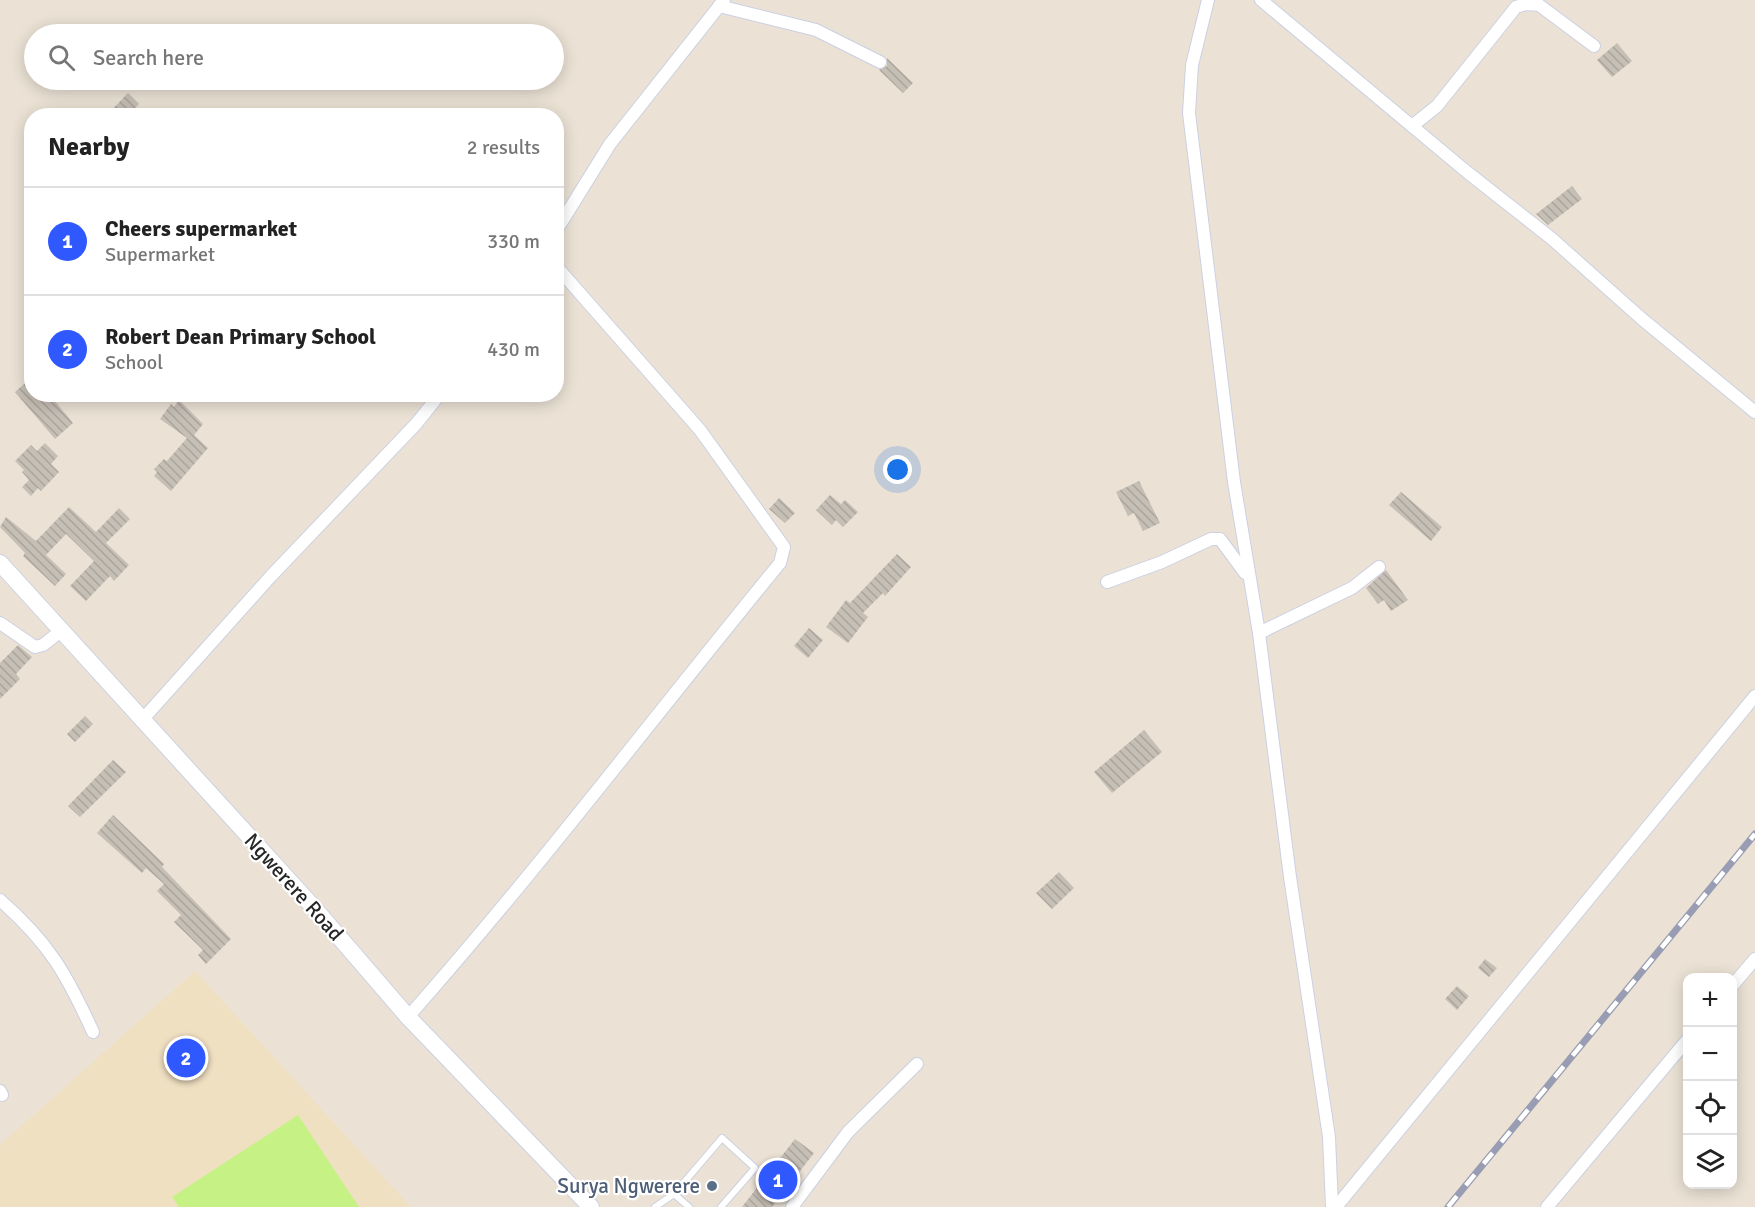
<!DOCTYPE html>
<meta charset="utf-8">
<style>
:root{--surface:#fff;--page:#f6f6f6;--text:#222;--muted:#767676;--line:#e0e0e0;--accent:#2f58ff}
body{margin:0;font-family:Signika,sans-serif;background:var(--page);color:var(--text)}
.controls{position:absolute;right:18px;bottom:18px;display:grid;overflow:hidden;border-radius:12px;box-shadow:0 3px 15px #0003}
.controls button{width:54px;height:54px;display:grid;place-items:center;padding:0;border:0;border-bottom:2px solid var(--line);background:var(--surface);color:var(--text);font:30px sans-serif}
.you{position:absolute;left:898px;top:470px;width:21px;height:21px;margin:-15px;border:4px solid #fff;border-radius:50%;background:#1a73e8;box-shadow:0 0 0 9px #1a73e833}
.badge{display:grid;place-items:center;width:39px;height:39px;border-radius:50%;background:var(--accent);color:#fff;font-size:20px;font-weight:700}
.pin{position:absolute;translate:-50% -50%;border:3px solid #fff;box-shadow:0 2px 6px #0006}
.list{margin:0;padding:0;list-style:none}
h2{display:flex;justify-content:space-between;align-items:center;height:78px;margin:0;padding:0 24px;font-size:26px}
h2 small{font-size:20px;font-weight:400;color:var(--muted)}
.list li{display:grid;grid-template-columns:39px 1fr auto;gap:18px;align-items:center;box-sizing:border-box;height:108px;padding:0 24px;border-top:2px solid var(--line)}
.list b{display:block;font-size:22px;white-space:nowrap}
.list p{margin:0;font-size:20px;white-space:nowrap;color:var(--muted)}
.list em{font-size:20px;font-style:normal;color:var(--muted)}
.icon{flex:none;width:33px;height:33px;fill:none;stroke:currentColor;stroke-width:2;stroke-linecap:round;stroke-linejoin:round}
.map{position:relative;flex:none;width:1755px;height:1207px;overflow:hidden}
.search{position:absolute;background:var(--surface);box-shadow:0 3px 15px #0003;left:24px;top:24px;width:540px;height:66px;display:flex;align-items:center;gap:15px;box-sizing:border-box;padding:0 21px;border-radius:33px;color:var(--muted);font-size:22px}
.panel{position:absolute;background:var(--surface);box-shadow:0 3px 15px #0003;left:24px;top:108px;width:540px;height:294px;border-radius:24px}
.map>svg:first-child{display:block}
.education{fill:#f0e0c2}
.pitch{fill:#c5f185}
.building{fill:url(#building-back-hatch)}
.lines{fill:none;stroke-linecap:round;stroke-linejoin:round}
.service-casing{stroke:#cbd0e2;stroke-width:8}
.minor-casing{stroke:#cbd0e2;stroke-width:14}
.secondary-casing{stroke:#cbd0e2;stroke-width:18}
.service{stroke:#fff;stroke-width:6}
.minor{stroke:#fff;stroke-width:12}
.secondary{stroke:#fff;stroke-width:16}
.rail-casing{stroke:#989db3;stroke-width:7}
.rail{stroke:#fff;stroke-width:4.5;stroke-dasharray:14;stroke-linecap:butt}
.service-dot{fill:#5c6f8a;stroke:#fff;stroke-width:2}
.labels{text-anchor:middle;stroke-width:4.5;stroke-linejoin:round;paint-order:stroke}
.street-label{font-size:21px;fill:#262626;stroke:#fff}
.service-label{font-size:21px;fill:#4e5e75;stroke:#fff;text-anchor:end}
</style>
<div class="map">
<svg width="1755" height="1207" viewBox="0 0 1755 1207">
<defs>
<pattern id="building-back-hatch" width="6" height="6" patternUnits="userSpaceOnUse" patternTransform="scale(1.5)"><rect width="6" height="6" fill="#c6bfb6"/><path d="M-1 5l2 2M0 0l6 6M5-1l2 2" fill="none" stroke="#aaa49c"/></pattern>
</defs>
<rect width="100%" height="100%" fill="#ebe2d5"/>
<!-- education -->
<polygon class="education" points="195,971 411,1207 0,1207 0,1145"/>
<!-- pitch -->
<polygon class="pitch" points="298,1115 359,1207 179,1207 172,1197"/>
<!-- building -->
<g class="building">
<polygon points="1617,43 1632,61 1612,77 1597,60"/>
<polygon points="887,58 913,83 903,93 879,70 887,66"/>
<polygon points="128,93 139,104 128,116 106,116"/>
<polygon points="1572,186 1582,199 1548,225 1536,214"/>
<polygon points="32,377 32,394 49,394 73,423 55,439 15,392"/>
<polygon points="179,400 203,424 194,435 208,448 171,491 154,476 157,472 154,469 164,459 167,461 187,438 160,419 171,404 174,407"/>
<polygon points="45,443 58,456 51,464 59,472 41,491 38,488 31,496 22,487 29,480 22,472 24,470 15,461 31,445 37,451"/>
<polygon points="1139,481 1160,523 1143,531 1134,513 1128,516 1116,492"/>
<polygon points="1401,492 1442,527 1431,541 1389,505"/>
<polygon points="830,495 841,504 845,500 858,512 843,527 836,520 832,525 816,510"/>
<polygon points="779,498 795,513 785,523 769,509"/>
<polygon points="69,507 96,532 119,508 130,519 106,543 129,565 114,581 110,576 86,601 70,586 94,561 66,534 46,555 66,574 55,586 23,556 25,553 0,527 6,517 36,541"/>
<polygon points="897,554 911,567 885,596 883,593 863,613 868,617 848,643 826,627 846,600 850,603"/>
<polygon points="1386,570 1408,600 1391,611 1384,600 1378,604 1366,588"/>
<polygon points="809,628 823,640 808,658 794,646"/>
<polygon points="18,645 32,657 16,674 20,679 0,699 0,663"/>
<polygon points="85,716 93,724 75,742 67,734"/>
<polygon points="1144,730 1162,752 1112,793 1094,772"/>
<polygon points="113,760 126,772 80,817 68,806"/>
<polygon points="113,815 164,864 162,867 231,939 206,964 198,955 203,950 174,922 181,915 157,891 164,884 146,868 142,873 97,833"/>
<polygon points="1059,872 1074,888 1052,909 1036,893"/>
<polygon points="1485,959 1497,968 1489,977 1478,968"/>
<polygon points="1457,986 1469,996 1457,1010 1445,999"/>
<polygon points="795,1139 814,1153 772,1207 742,1207"/>
</g>
<g class="lines">
<!-- service casing -->
<g class="service-casing">
<g id="service">
<polyline points="674,1194 722,1138 755,1168 721,1207"/>
<polyline points="655,1207 674,1194 689,1207"/>
</g>
</g>
<!-- minor casing -->
<g class="minor-casing">
<g id="minor">
<polyline points="1208,0 1192,65 1189,113 1234,482 1259,633 1290,877 1329,1137 1332,1207"/>
<polyline points="1261,0 1467,172 1551,238 1642,319 1755,412"/>
<polyline points="719,6 816,30 880,62"/>
<polyline points="1412,126 1437,106 1516,7 1526,4 1539,5 1594,46"/>
<polyline points="556,231 610,144 724,0"/>
<polyline points="1107,582 1162,562 1211,539 1220,539 1245,573"/>
<polyline points="0,623 35,647 43,645 62,630"/>
<polyline points="1259,633 1352,588 1379,567"/>
<polyline points="143,719 271,576 416,424 440,394"/>
<path d="M0,900C49,943 66,973 93,1032"/>
<polyline points="1732,986 1755,959"/>
<path d="M408,1017C538,870 656,714 780,563L784,547L700,430L556,266"/>
<polyline points="0,1091 2,1095"/>
<polyline points="792,1207 848,1132 917,1064"/>
<polyline points="1336,1207 1755,696"/>
<polyline points="1547,1207 1688,1039"/>
</g>
</g>
<!-- secondary casing -->
<g class="secondary-casing">
<polyline id="secondary" points="0,563 315,909 408,1017 591,1207"/>
</g>
<!-- service -->
<use href="#service" class="service"/>
<!-- minor -->
<use href="#minor" class="minor"/>
<!-- secondary -->
<use href="#secondary" class="secondary"/>
<!-- rail casing -->
<g class="rail-casing">
<polyline id="rail" points="1448,1207 1755,834"/>
</g>
<!-- rail -->
<use href="#rail" class="rail"/>
</g>
<!-- markers -->
<circle class="service-dot" cx="712" cy="1186" r="6"/>
<g class="labels">
<!-- street labels -->
<g class="street-label">
<text transform="translate(294 887) rotate(48)" y="7">Ngwerere Road</text>
</g>
<!-- service labels -->
<g class="service-label">
<text x="700" y="1193">Surya Ngwerere</text>
</g>
</g>
</svg>
<div class="controls">
<button>+</button>
<button>−</button>
<button><svg class="icon" aria-label="locate" viewBox="0 0 24 24"><circle cx="12" cy="12" r="6"/><path d="M12 2v4M12 18v4M2 12h4M18 12h4"/></svg></button>
<button><svg class="icon" aria-label="layers" viewBox="0 0 24 24"><path d="M12 4l9 5-9 5-9-5zM3 14l9 5 9-5"/></svg></button>
</div>
<div class="you"></div>
<div class="pin badge" style="left:778px;top:1180px">1</div>
<div class="pin badge" style="left:186px;top:1058px">2</div>
<div class="search"><svg class="icon" aria-label="search" viewBox="0 0 24 24"><circle cx="10" cy="10" r="6"/><path d="M15 15l6 6"/></svg>Search here</div>
<section class="panel">
<h2>Nearby<small>2 results</small></h2>
<ul class="list">
<li><span class="badge">1</span><div><b>Cheers supermarket</b><p>Supermarket</p></div><em>330 m</em></li>
<li><span class="badge">2</span><div><b>Robert Dean Primary School</b><p>School</p></div><em>430 m</em></li>
</ul>
</section>
</div>
